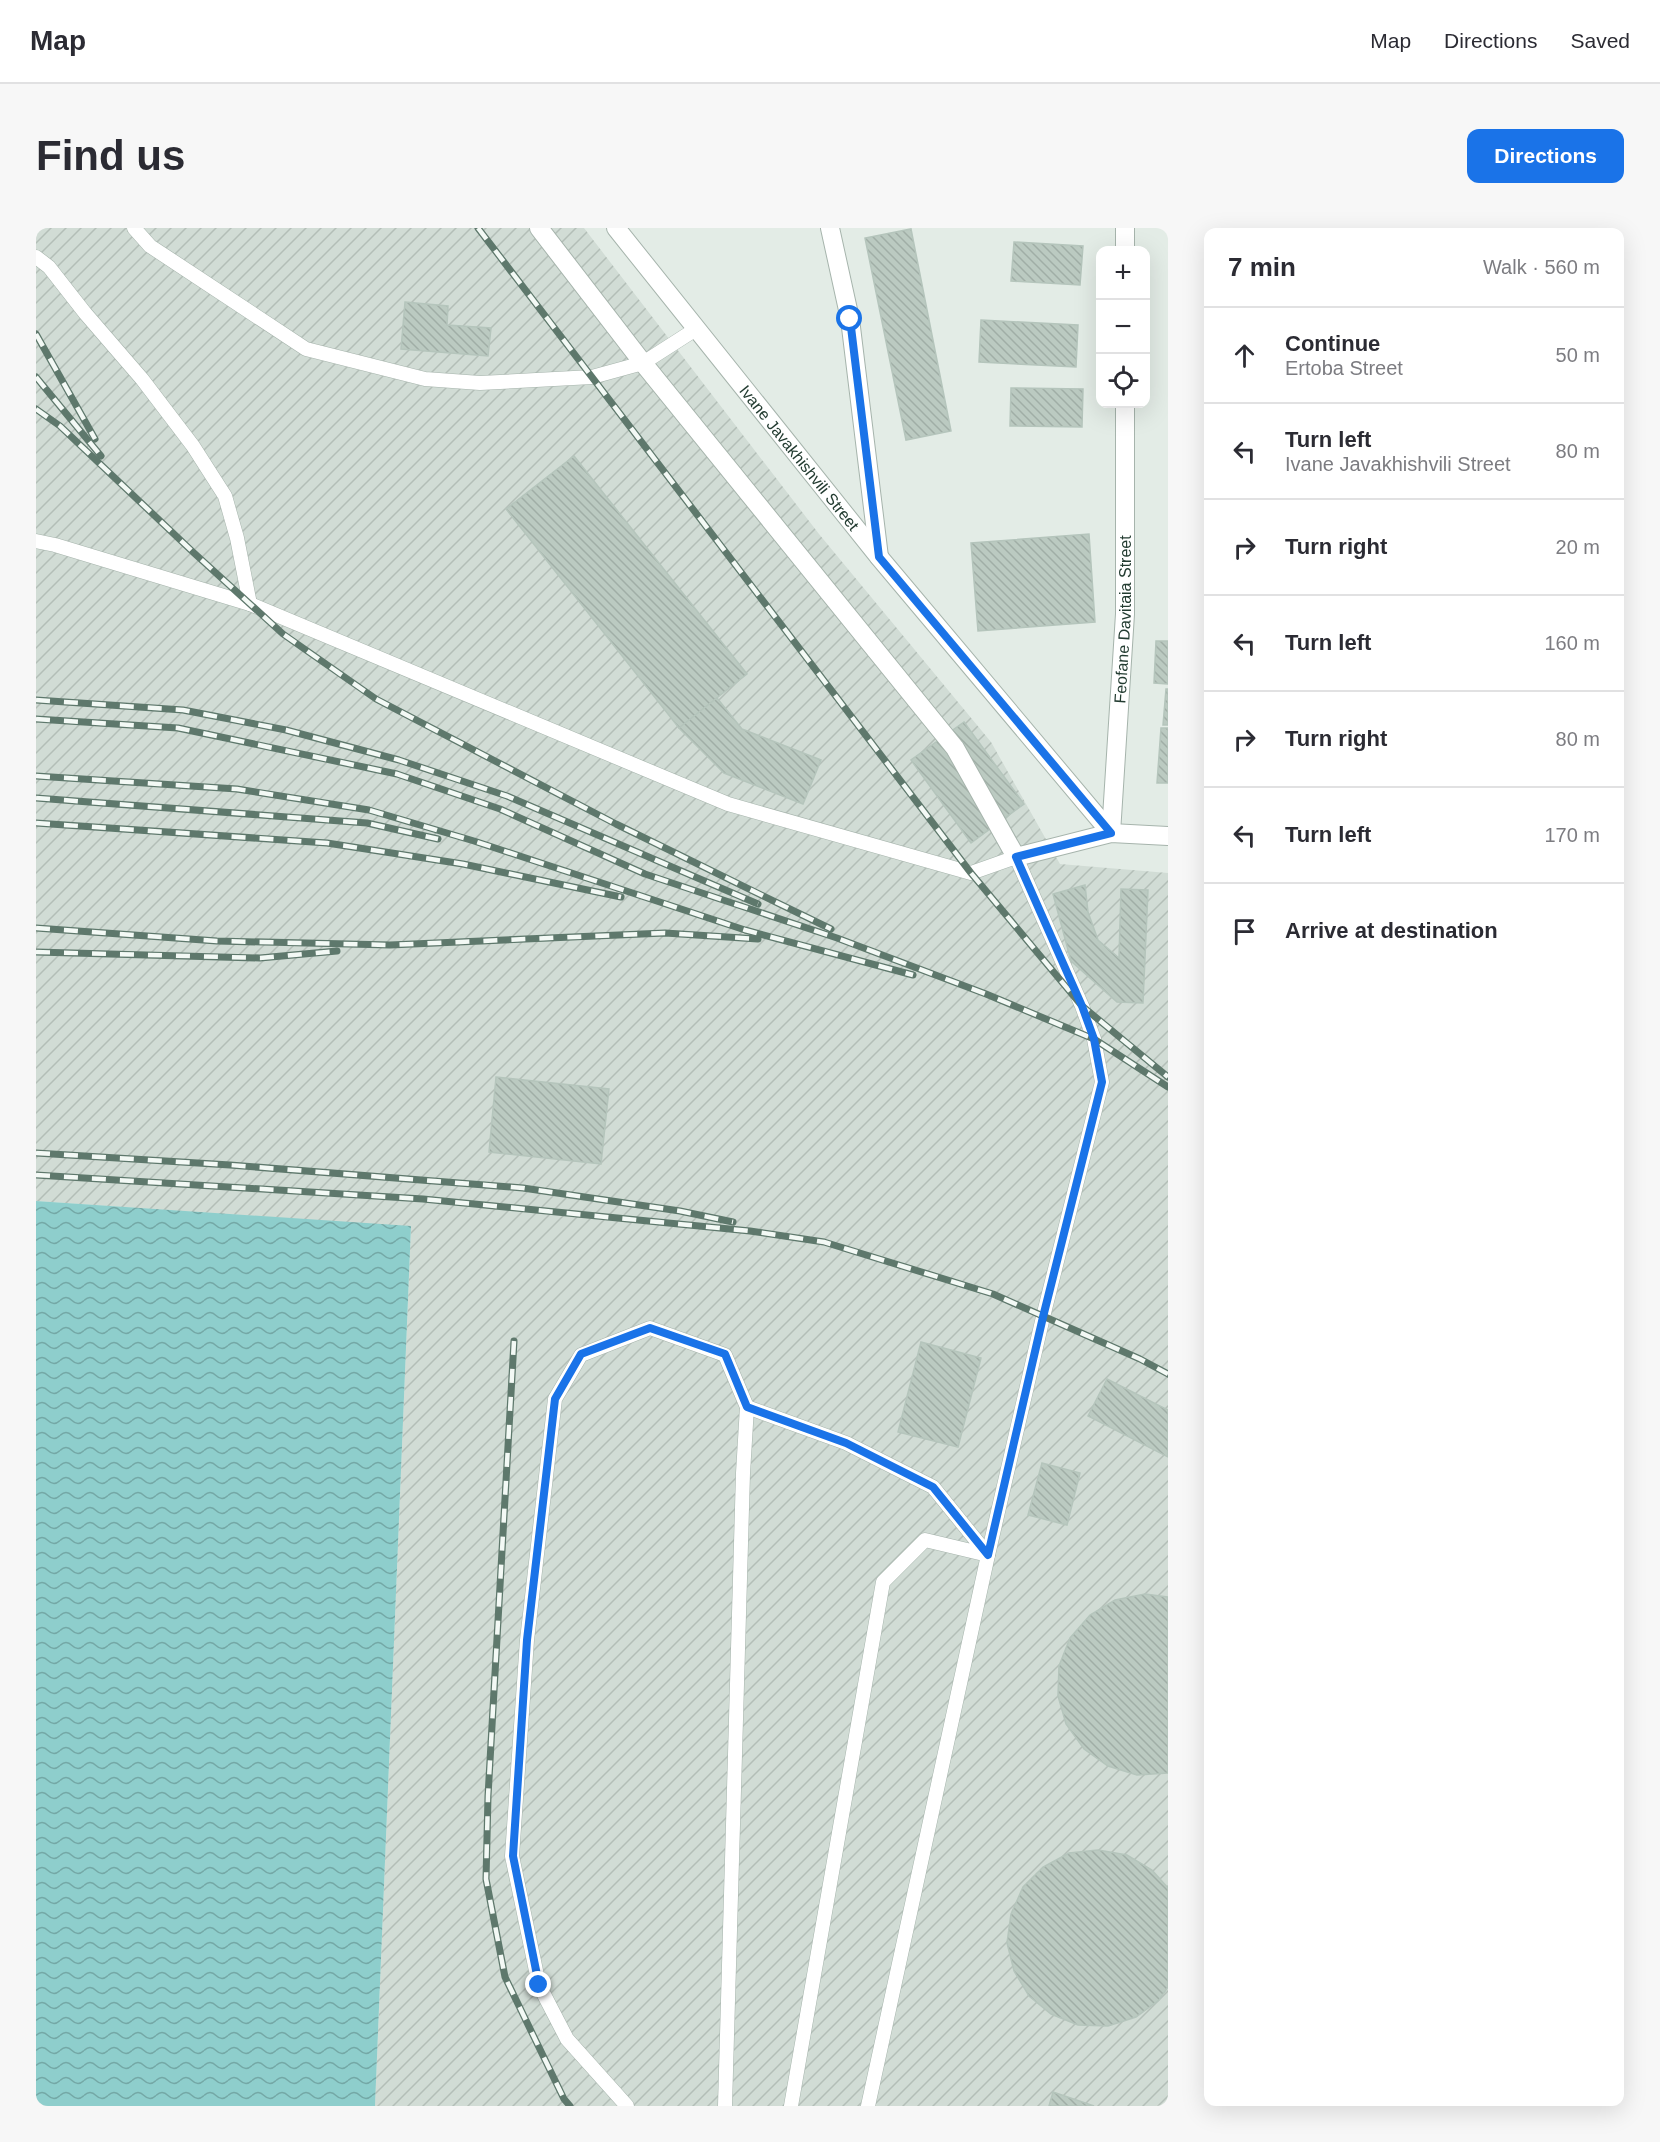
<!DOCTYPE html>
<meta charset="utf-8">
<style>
:root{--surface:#fff;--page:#f7f7f7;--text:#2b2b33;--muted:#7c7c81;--line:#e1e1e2;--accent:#1a73e8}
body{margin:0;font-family:Arial,sans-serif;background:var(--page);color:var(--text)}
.controls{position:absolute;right:18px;top:18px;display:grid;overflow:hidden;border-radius:12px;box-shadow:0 6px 24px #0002}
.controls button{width:54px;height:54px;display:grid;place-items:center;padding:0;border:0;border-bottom:2px solid var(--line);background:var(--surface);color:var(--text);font:30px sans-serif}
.stop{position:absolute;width:18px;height:18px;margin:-14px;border:4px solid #1a73e8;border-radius:50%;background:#fff}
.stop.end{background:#1a73e8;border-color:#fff;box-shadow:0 2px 6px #0008}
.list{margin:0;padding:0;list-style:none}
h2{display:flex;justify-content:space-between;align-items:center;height:78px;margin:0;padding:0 24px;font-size:26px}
h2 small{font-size:20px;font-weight:400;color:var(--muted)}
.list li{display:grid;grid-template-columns:39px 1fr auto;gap:18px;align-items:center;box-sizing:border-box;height:96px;padding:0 24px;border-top:2px solid var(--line)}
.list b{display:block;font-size:22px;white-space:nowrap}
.list p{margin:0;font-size:20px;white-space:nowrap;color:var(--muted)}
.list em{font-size:20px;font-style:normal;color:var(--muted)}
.icon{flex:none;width:33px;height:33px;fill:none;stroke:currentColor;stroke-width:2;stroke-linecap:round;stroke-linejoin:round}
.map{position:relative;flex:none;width:1132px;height:1878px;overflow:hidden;border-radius:12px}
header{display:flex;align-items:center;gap:36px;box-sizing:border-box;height:84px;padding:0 30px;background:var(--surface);border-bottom:2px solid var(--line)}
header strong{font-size:28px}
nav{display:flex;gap:33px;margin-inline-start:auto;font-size:21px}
.intro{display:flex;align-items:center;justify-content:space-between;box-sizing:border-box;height:144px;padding:0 36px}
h1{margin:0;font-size:42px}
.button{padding:15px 27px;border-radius:12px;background:var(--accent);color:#fff;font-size:21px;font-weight:700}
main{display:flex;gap:36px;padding:0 36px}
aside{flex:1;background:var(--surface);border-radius:12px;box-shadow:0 6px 24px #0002}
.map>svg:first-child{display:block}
.industrial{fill:url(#industrial-furrows)}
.water{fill:url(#water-waves)}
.building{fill:url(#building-back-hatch);stroke:#b5c5bc;stroke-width:1.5}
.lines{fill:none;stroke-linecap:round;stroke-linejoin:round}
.service-casing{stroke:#a6b4ac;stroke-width:15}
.minor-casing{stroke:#a6b4ac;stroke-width:20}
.service{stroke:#fff;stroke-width:14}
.minor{stroke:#fff;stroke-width:18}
.rail-casing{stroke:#5e786c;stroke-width:7}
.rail{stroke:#f3f9f5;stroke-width:4.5;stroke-dasharray:14;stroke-linecap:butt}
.route{stroke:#1a73e8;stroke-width:8}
.labels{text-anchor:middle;stroke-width:4.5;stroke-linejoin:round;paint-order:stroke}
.street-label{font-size:16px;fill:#233c31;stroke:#f3f9f5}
</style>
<header>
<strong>Map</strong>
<nav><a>Map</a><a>Directions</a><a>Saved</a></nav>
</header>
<div class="intro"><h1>Find us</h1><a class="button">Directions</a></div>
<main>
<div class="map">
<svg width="1132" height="1878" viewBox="0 0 1132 1878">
<defs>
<pattern id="industrial-furrows" width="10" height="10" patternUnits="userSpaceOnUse" patternTransform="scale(1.5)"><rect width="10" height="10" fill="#d1dcd5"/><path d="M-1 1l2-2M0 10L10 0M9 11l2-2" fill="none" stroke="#b3beb7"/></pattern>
<pattern id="water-waves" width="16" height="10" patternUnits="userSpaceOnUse" patternTransform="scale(1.5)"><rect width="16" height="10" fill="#8ececc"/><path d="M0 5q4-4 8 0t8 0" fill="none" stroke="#74a8a6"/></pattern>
<pattern id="building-back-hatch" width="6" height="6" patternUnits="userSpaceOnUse" patternTransform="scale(1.5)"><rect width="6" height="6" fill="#bbcac1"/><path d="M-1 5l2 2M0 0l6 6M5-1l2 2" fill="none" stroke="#a0aea6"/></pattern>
</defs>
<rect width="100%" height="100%" fill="#e3ece6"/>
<!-- industrial -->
<polygon class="industrial" points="0,0 548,0 783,306 955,514 1024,636 1132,645 1132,1878 339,1878 375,999 0,973"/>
<!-- water -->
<polygon class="water" points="0,973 375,998 339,1878 0,1878"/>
<!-- building -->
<g class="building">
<polygon points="875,1 915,203 870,212 829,10"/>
<polygon points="978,14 1047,18 1044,57 975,53"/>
<polygon points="369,74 412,78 411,97 455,100 452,128 365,121"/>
<polygon points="945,92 1042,97 1040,139 943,134"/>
<polygon points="975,160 1047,161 1046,199 974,198"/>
<polygon points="538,228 711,446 643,500 470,281"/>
<polygon points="1053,306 1059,394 942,403 935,315"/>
<polygon points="1120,413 1132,413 1132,456 1118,455"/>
<polygon points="1130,461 1132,461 1132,497 1127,497"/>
<polygon points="681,470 706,501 785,532 767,576 688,545 643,500"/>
<polygon points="928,494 988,576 935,615 875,532"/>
<polygon points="1125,500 1132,500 1132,555 1121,555"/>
<polygon points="1049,657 1052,684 1062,712 1083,730 1085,661 1112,662 1107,775 1081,774 1035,733 1017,666"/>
<polygon points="460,849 573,861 565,936 453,924"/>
<polygon points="885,1114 945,1130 922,1219 862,1204"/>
<polygon points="1071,1151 1132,1182 1132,1229 1052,1188"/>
<polygon points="1006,1235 1044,1245 1031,1297 992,1287"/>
<polygon points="1109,1366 1132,1369 1132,1545 1101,1547 1072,1538 1048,1521 1030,1496 1022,1468 1023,1438 1034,1410 1054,1387 1079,1372"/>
<polygon points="1062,1622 1091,1627 1116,1642 1132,1660 1132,1759 1123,1772 1100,1789 1072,1798 1042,1797 1015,1786 993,1768 978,1743 971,1715 975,1686 987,1659 1007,1639 1033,1625"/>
<polygon points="1017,1864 1058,1878 1013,1878"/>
</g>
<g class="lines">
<!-- service casing -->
<g class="service-casing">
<g id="service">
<polyline points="98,0 114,18 270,121 389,151 444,155 556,149 607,135 660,101"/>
<polyline points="0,29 13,39 49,85 106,151 157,218 189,268 201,310 214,376"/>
<polyline points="0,313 19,317 214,376 692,576 935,645 980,629 1046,778 1058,811 1066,854 1007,1089 952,1327 832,1878"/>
<polyline points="711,1179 810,1215 897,1259 952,1327 889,1312 847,1354 755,1878"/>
<polyline points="591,1878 531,1811 503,1757 476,1628 491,1412 519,1171 545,1127 614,1100 689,1127 711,1179 707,1245 689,1878"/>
</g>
</g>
<!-- minor casing -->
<g class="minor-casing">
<g id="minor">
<polyline points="503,0 607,135 919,520 980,629 1075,605 1132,608"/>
<path id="s1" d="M580,0L843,329L1075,605"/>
<polyline points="794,0 814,91 843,329"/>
<polyline points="1089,0 1089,22"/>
<path id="s2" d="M1075,605L1089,386V176"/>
</g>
</g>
<!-- service -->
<use href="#service" class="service"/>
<!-- minor -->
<use href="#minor" class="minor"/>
<!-- rail casing -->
<g class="rail-casing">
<g id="rail">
<polyline points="442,0 935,645 1046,778 1132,849"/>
<polyline points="0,106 59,211"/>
<polyline points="0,149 65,228"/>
<polyline points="0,181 24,198 158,325 247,406 340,471 580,596 795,701"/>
<polyline points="0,472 147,482 250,502 363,532 471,568 722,676"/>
<polyline points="0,491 142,500 361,546 464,581 609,646 801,710 950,766 1058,811 1132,859"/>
<polyline points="0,548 201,561 333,582 438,613 709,702 877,747"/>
<polyline points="0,570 331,595 402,611"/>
<polyline points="0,595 291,615 427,636 585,669"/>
<polyline points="0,700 181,713 354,717 629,705 722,711"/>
<polyline points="0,724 224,730 301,723"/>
<polyline points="0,925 194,937 487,960 644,983 697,994"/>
<polyline points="0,947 387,971 714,1003 788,1014 957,1066 1104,1131 1132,1146"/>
<polyline points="478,1113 452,1568 450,1651 469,1749 528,1871 534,1878"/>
</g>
</g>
<!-- rail -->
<use href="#rail" class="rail"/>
</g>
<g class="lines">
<!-- route -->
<polyline class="route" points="503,1757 477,1628 491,1412 519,1171 545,1126 614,1100 689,1126 711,1179 810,1215 897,1259 952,1327 1007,1089 1066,854 1058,811 1046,778 980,629 1075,605 843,329 814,91"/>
</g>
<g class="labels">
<!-- street labels -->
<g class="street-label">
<text dy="6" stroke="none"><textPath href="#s1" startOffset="294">Ivane Javakhishvili Street</textPath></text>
<text dy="6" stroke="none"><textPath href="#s2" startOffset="214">Feofane Davitaia Street</textPath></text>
</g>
</g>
</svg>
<div class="controls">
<button>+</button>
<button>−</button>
<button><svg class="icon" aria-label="locate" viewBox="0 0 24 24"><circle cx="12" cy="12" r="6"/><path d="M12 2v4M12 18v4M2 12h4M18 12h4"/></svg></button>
</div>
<div class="stop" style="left:814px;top:91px"></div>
<div class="stop end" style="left:503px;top:1757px"></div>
</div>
<aside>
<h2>7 min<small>Walk · 560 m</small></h2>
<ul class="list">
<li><svg class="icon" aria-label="ahead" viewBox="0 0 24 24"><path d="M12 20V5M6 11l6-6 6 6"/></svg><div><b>Continue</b><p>Ertoba Street</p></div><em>50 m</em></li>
<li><svg class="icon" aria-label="left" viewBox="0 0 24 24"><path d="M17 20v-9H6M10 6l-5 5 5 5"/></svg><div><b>Turn left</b><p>Ivane Javakhishvili Street</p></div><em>80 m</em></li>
<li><svg class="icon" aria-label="right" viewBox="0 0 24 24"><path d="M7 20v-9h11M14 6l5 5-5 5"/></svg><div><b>Turn right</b></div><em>20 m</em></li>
<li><svg class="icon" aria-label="left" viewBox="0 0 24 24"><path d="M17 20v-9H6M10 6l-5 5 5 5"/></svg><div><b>Turn left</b></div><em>160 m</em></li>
<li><svg class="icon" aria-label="right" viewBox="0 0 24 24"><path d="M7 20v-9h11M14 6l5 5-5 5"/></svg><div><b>Turn right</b></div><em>80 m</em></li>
<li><svg class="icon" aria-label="left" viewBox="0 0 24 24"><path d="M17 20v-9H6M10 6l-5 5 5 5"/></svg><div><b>Turn left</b></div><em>170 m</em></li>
<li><svg class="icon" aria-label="arrive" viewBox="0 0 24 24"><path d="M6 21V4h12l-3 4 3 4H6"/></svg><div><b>Arrive at destination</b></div></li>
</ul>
</aside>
</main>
